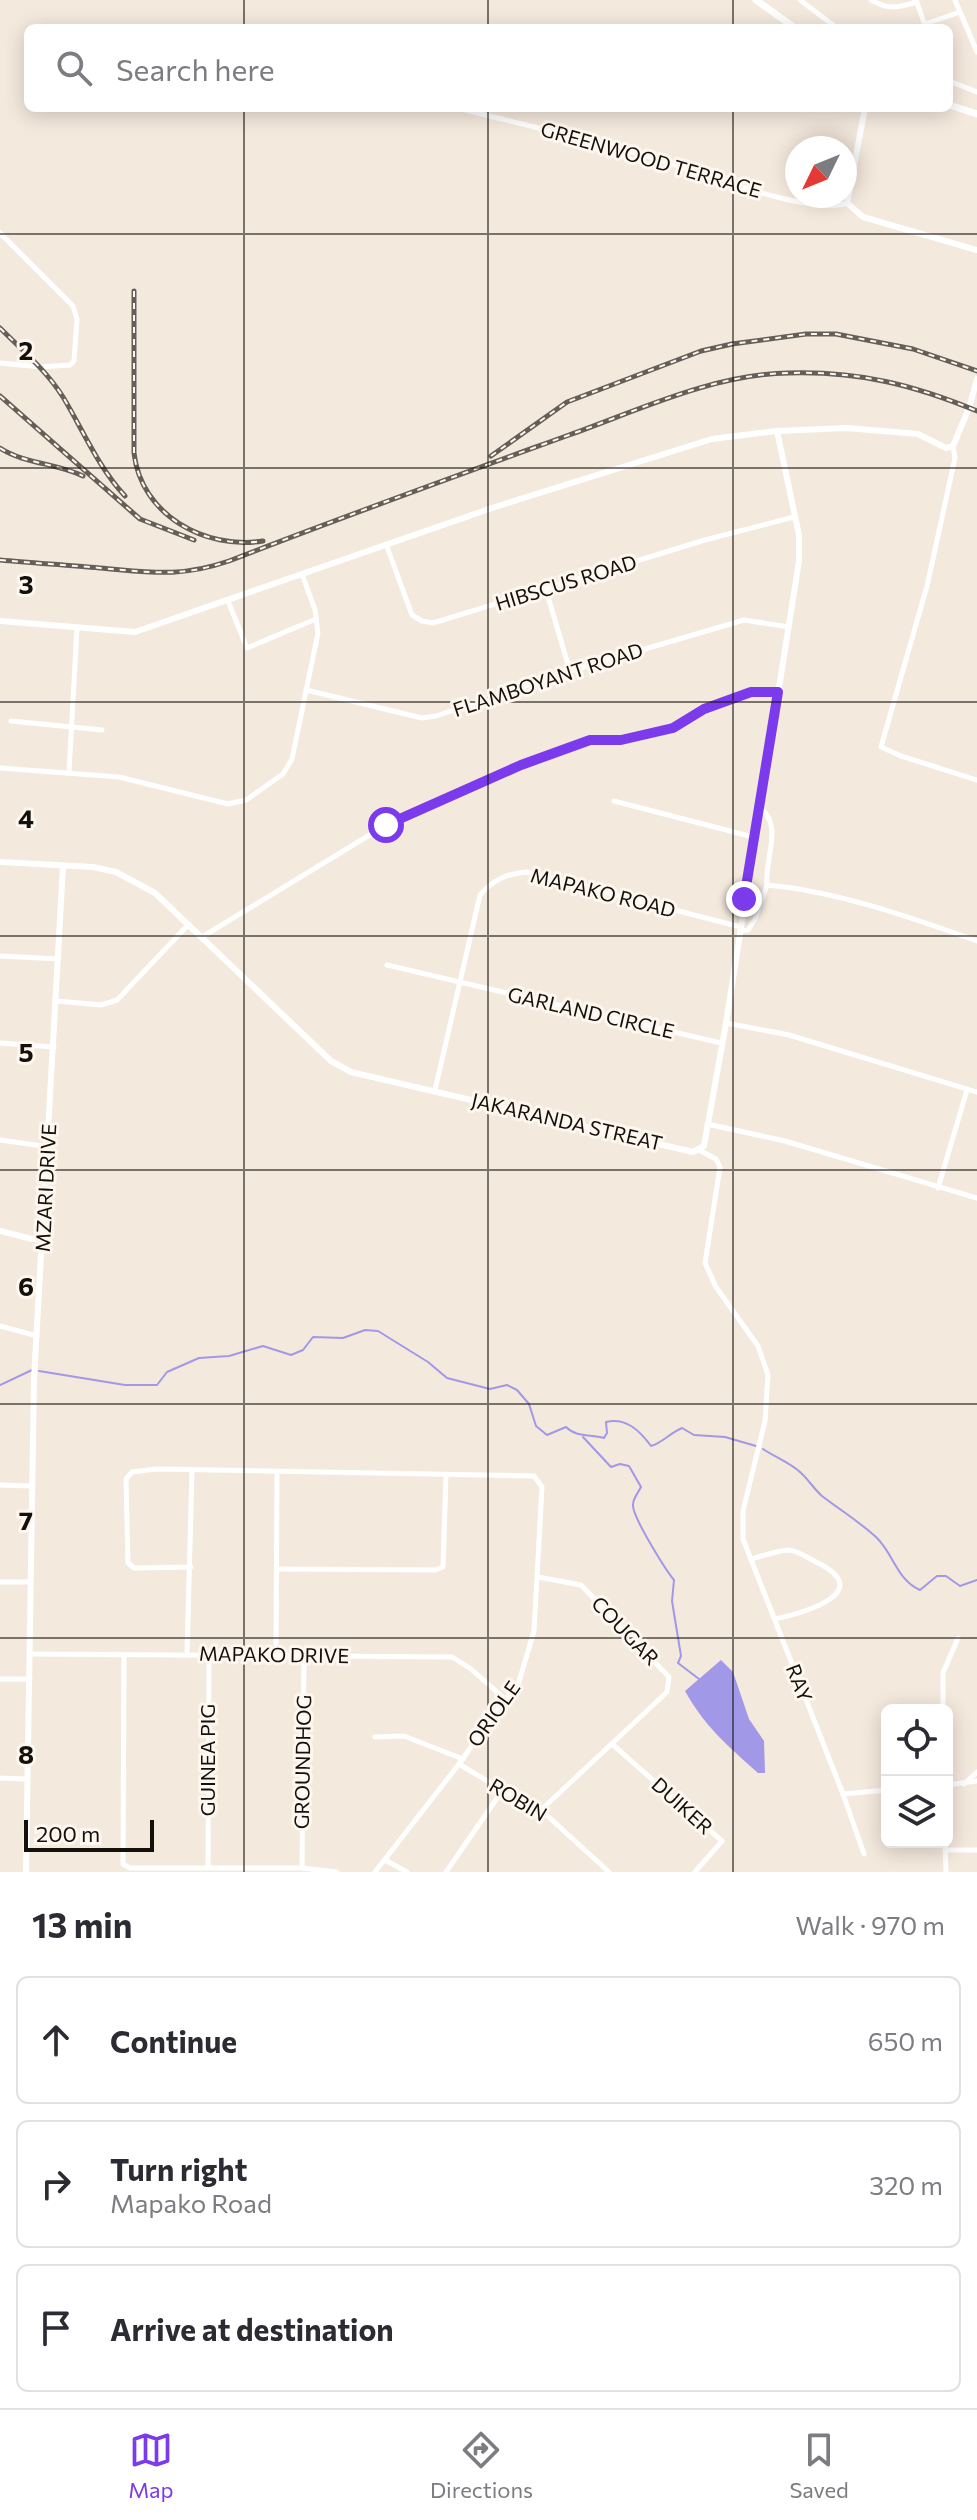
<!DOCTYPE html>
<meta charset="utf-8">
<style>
:root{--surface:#fff;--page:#f7f7f7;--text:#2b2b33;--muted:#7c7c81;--line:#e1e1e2;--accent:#7c3aed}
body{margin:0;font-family:Commissioner,sans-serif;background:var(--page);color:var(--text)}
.controls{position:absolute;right:24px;bottom:24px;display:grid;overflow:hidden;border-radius:12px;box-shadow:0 4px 20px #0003}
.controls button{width:72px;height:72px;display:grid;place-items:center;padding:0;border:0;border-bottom:2px solid var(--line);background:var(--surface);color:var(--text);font:40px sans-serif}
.compass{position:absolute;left:785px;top:136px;width:72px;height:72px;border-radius:50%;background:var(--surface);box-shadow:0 4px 20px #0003;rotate:227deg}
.scale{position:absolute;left:24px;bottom:20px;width:130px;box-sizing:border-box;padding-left:8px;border:4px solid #14100c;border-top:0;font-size:22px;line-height:28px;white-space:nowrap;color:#14100c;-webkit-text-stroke:6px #fef7f0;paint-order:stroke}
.stop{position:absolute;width:24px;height:24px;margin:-18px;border:6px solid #7c3aed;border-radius:50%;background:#fff}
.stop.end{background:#7c3aed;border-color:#fff;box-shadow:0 2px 8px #0008}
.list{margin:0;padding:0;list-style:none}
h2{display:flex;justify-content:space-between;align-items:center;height:104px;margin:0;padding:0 32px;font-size:34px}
h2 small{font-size:26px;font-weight:400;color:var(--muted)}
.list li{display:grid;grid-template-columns:52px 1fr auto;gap:24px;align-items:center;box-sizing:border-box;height:128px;margin:0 16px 16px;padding:0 16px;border:2px solid var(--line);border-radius:12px}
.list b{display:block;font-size:30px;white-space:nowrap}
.list p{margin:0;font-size:26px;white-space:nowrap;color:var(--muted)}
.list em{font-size:26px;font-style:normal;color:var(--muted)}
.icon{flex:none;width:44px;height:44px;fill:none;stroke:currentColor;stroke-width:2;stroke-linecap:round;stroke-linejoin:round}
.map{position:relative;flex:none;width:977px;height:1872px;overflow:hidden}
.search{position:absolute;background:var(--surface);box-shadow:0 4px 20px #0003;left:24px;right:24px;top:24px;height:88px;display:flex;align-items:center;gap:20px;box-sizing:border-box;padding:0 28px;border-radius:12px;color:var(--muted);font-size:30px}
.sheet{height:536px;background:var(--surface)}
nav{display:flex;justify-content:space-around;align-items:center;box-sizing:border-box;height:112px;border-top:2px solid var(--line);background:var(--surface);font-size:22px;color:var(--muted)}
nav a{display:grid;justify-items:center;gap:4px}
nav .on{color:var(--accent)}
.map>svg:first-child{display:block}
.water{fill:#a198e7}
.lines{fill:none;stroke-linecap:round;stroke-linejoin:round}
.stream{stroke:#a198e7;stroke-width:2}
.street{stroke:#fff;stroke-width:5}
.secondary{stroke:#fff;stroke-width:6}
.primary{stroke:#fff;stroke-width:7}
.rail-casing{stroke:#655f58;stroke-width:5}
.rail{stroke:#fef7f0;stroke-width:2;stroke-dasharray:6;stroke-linecap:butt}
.route{stroke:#7c3aed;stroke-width:10}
.grid{fill:none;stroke:#14100c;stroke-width:2;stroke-opacity:0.55}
.labels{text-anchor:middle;stroke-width:6;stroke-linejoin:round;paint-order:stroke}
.street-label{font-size:20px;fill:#14100c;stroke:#fef7f0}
.grid-label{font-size:26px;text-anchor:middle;font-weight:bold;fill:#14100c;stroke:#fef7f0;stroke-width:6;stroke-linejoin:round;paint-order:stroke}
</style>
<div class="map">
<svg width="977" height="1872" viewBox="0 0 977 1872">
<rect width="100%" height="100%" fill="#f4e9dd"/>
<!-- water -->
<path class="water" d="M721,1660L733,1672L749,1719L764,1741L765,1773H758C728,1746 705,1727 685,1691Z"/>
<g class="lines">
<!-- stream -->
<g class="stream">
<path d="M39,1371L125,1385H157L167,1372L199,1358L229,1356L263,1346L291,1355L303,1350L313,1337L343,1338L365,1330L378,1331L428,1362L447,1378L490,1389L507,1385L517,1390L529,1404L536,1426L547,1435L566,1427C577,1438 590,1434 604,1438L607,1433L606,1422C626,1417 640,1431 651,1446C662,1443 670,1433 682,1428L694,1435L725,1437L756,1446"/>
<polyline points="0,1385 32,1370"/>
<path d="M583,1437L611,1467L620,1464L629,1466L641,1487C638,1493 633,1498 633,1505C632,1516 665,1569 674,1580L672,1601L681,1656L678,1663L699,1679"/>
<path d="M763,1449C775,1457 790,1463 800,1472C808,1479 814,1489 822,1496C840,1510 860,1522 877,1538C894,1555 897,1580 920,1590L937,1576H946L960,1586L977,1580"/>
</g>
<!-- street -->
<g class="street">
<polyline points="800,0 837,28"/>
<path d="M871,0C889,10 897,8 916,2"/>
<polyline points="916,0 926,28"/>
<polyline points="955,0 977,52"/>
<polyline points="925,24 960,12"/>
<polyline points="949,81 977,92"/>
<path d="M458,108C521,124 585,139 647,156C693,169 806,216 847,203"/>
<polyline points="0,233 73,306 77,319 74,361 70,365 40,367 0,363"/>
<polyline points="953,446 955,458 927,586 881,747 901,756 977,780"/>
<polyline points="386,544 412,615 422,621 433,623 705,540 794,517"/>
<polyline points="546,590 570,671"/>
<polyline points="228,601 247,648 316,619"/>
<polyline points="306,690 422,718 436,716 570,671 744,620 789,627"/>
<polyline points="11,721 102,730"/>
<polyline points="0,768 119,777 228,804 246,800 283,774 292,759 318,633 315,610 302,574"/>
<polyline points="69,772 77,628"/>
<polyline points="614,801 753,837"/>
<path d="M760,808C784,825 764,860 767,885"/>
<path d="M740,931L748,930L755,919L767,885C836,891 913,918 977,941"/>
<polyline points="202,937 386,825 521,765 590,740 621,740 673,728 704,709 751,692 778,692"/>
<polyline points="0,956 59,959"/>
<polyline points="387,965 721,1043"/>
<polyline points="57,1001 101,1005 117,1000 189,924"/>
<polyline points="726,1023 789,1035 977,1092"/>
<polyline points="0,1043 54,1047"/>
<path d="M435,1090L480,895C493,880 506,874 526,872L741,927"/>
<polyline points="707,1124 785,1141 977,1198"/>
<polyline points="0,1140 49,1147"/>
<polyline points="699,1150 716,1159 720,1167 705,1263 716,1287 758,1346 768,1375 765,1421 743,1511 743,1539 843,1794 864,1854"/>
<polyline points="938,1188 967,1090"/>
<polyline points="0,1326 37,1336"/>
<polyline points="0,1485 30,1486"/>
<path d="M751,1559C763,1556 776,1551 788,1550C797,1550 808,1558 816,1562C878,1592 803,1613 775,1619"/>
<polyline points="191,1567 134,1568 128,1563 126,1479 132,1472 156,1469 534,1476 542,1487 534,1631 518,1685 505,1699 459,1764 375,1872"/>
<polyline points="277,1569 435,1570 443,1567 446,1475"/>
<polyline points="538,1577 581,1585 669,1677 667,1692 541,1810"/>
<polyline points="0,1582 31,1582"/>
<polyline points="29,1654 452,1657 471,1669 505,1699"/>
<polyline points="187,1654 192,1472"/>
<polyline points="124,1655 123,1864 130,1868 302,1868 337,1872"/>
<polyline points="276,1655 277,1473"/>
<polyline points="0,1679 30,1679"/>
<polyline points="943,1710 943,1673 958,1638"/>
<polyline points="375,1737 404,1736 463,1759"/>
<polyline points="612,1744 722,1841 695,1872"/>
<polyline points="459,1764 502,1790 541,1810 609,1872"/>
<polyline points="0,1778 27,1779"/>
<polyline points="964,1784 977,1772"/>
<polyline points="947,1785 977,1781"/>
<polyline points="843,1794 887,1790"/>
<polyline points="945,1842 946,1872"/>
<polyline points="945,1850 977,1850"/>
<polyline points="385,1860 407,1872"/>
<polyline points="208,1867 209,1654"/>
<polyline points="302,1868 304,1656"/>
<polyline points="446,1872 502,1791"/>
</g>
<!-- secondary -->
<g class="secondary">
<polyline points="865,108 847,203 863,217 977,250"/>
<polyline points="0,621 135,632 495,507 712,439 777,431 847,428 918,434 946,448 953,446 969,408 977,379"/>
<polyline points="0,862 93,867 116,872 155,893 331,1061 351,1072 693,1152 704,1146 726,1023 799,561 799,535 777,431"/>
<polyline points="0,1231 32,1239 44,1239"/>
<polyline points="26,1872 34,1379 63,866"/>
</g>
<!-- primary -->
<g class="primary">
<polyline points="756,0 795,28"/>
<polyline points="949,105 977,114"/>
</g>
<!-- rail casing -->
<g class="rail-casing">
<g id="rail">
<path d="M134,291V453C141,515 205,550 263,541"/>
<path d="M0,328C22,350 46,370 63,397C83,430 98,467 125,496"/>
<polyline points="0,396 140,519 194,540"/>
<path d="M0,448C25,464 56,463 83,476"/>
<polyline points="491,456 567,402 701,351 732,344 806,334 836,334 913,349 977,371"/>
<path d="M0,560C33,563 67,565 100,568C150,572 179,578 229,561C342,517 456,476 569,435C639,410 714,374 789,373C859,371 914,385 977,411"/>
</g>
</g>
<!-- rail -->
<use href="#rail" class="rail"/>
</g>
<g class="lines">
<!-- route -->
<polyline class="route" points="386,825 521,765 590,740 621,740 673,728 704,709 751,692 778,692 744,899"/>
</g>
<!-- grid -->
<path class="grid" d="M244,0V28M488,0V28M733,0V28M244,108V1872M488,108V1872M733,108V1872M0,234H977M0,468H977M0,702H977M0,936H977M0,1170H977M0,1404H977M0,1638H977"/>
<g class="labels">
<!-- street labels -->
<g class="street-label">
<text transform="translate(651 160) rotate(16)" y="7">GREENWOOD TERRACE</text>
<text transform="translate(566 583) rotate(-17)" y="7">HIBSCUS ROAD</text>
<text transform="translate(548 680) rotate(-18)" y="7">FLAMBOYANT ROAD</text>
<text transform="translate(603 893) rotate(14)" y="7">MAPAKO ROAD</text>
<text transform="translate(591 1013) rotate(13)" y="7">GARLAND CIRCLE</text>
<text transform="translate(567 1122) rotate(13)" y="7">JAKARANDA STREAT</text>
<text transform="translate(46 1188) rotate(-87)" y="7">MZARI DRIVE</text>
<text transform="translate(625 1631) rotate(46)" y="7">COUGAR</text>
<text transform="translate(274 1655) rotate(1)" y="7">MAPAKO DRIVE</text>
<text transform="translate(799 1683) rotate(69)" y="7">RAY</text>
<text transform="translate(494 1714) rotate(-55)" y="7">ORIOLE</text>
<text transform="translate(208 1760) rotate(-90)" y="7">GUINEA PIG</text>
<text transform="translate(303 1762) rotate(-89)" y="7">GROUNDHOG</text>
<text transform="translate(518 1800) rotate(31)" y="7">ROBIN</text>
<text transform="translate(682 1806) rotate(42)" y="7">DUIKER</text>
</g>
</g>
<g class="grid-label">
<text x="26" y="360">2</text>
<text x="26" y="594">3</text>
<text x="26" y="828">4</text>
<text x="26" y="1062">5</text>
<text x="26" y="1296">6</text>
<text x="26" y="1530">7</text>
<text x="26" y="1764">8</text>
</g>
</svg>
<div class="controls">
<button><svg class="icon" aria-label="locate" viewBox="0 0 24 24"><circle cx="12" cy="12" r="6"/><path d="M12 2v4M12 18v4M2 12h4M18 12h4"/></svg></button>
<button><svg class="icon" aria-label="layers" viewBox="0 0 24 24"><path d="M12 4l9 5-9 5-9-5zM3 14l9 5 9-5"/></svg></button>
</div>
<svg class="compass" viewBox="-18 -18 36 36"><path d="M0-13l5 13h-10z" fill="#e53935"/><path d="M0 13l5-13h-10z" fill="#7c7c81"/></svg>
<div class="scale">200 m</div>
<div class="stop" style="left:386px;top:825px"></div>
<div class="stop end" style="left:744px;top:899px"></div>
<div class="search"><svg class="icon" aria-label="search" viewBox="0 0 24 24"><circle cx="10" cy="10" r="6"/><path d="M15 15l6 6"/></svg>Search here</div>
</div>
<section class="sheet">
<h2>13 min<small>Walk · 970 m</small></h2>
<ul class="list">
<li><svg class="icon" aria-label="ahead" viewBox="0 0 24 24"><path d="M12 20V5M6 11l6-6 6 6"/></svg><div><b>Continue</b></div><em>650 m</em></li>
<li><svg class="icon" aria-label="right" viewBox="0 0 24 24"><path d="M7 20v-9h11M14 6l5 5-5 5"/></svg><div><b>Turn right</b><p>Mapako Road</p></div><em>320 m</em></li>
<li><svg class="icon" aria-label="arrive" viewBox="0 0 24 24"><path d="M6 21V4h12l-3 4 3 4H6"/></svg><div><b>Arrive at destination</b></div></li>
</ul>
</section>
<nav>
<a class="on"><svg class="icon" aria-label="map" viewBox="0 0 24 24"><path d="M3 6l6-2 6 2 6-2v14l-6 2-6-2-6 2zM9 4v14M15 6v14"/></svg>Map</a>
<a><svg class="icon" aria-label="directions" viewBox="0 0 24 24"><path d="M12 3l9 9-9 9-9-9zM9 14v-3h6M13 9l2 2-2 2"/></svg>Directions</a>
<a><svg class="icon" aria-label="saved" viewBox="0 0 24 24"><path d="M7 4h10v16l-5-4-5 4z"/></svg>Saved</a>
</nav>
